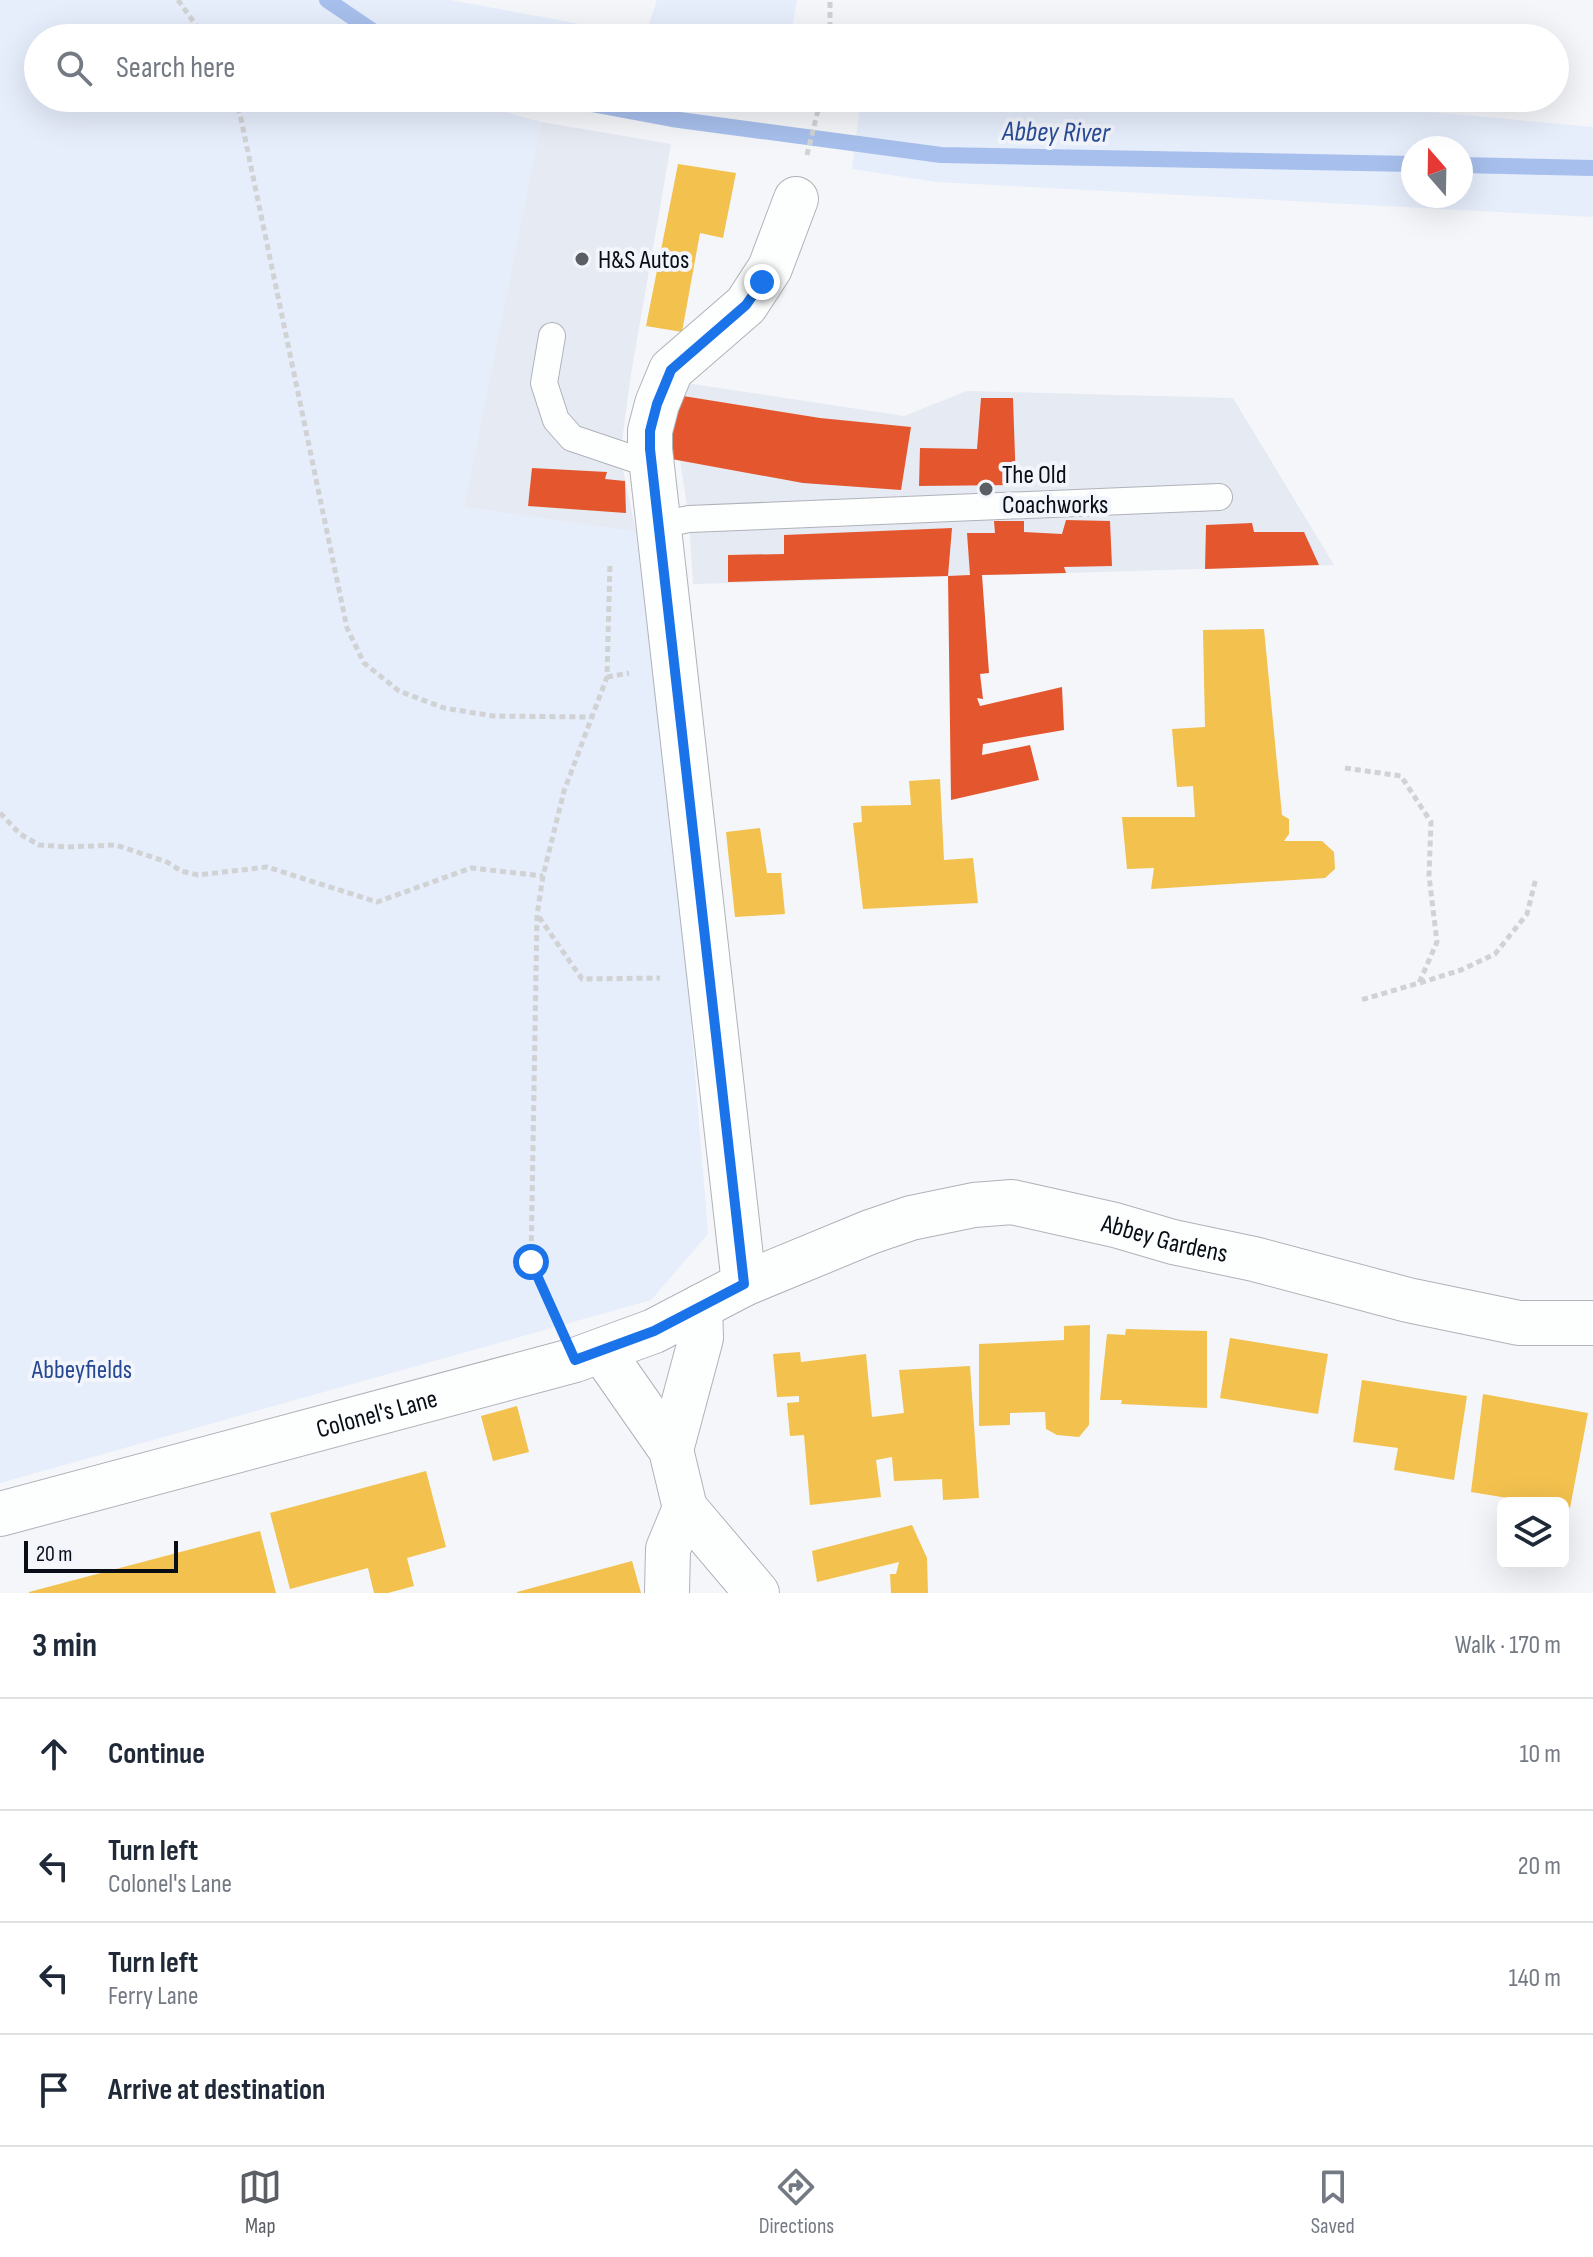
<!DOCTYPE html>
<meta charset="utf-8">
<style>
:root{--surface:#fff;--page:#f2f2f3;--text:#1f2937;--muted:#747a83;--line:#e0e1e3;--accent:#5b5f65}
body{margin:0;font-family:"Sofia Sans Condensed",sans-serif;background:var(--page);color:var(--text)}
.controls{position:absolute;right:24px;bottom:24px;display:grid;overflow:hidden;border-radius:12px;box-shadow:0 8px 32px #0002}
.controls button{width:72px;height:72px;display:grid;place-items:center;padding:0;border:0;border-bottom:2px solid var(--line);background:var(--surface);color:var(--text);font:40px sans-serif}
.compass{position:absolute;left:1401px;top:136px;width:72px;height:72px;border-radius:50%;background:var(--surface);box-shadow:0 8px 32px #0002;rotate:340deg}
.scale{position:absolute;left:24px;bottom:20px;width:154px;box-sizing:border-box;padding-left:8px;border:4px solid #080d16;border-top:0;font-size:22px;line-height:28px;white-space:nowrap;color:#080d16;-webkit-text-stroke:6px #f2f5fb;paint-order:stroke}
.stop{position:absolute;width:24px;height:24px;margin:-18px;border:6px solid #1a73e8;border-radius:50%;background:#fff}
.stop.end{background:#1a73e8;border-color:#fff;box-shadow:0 2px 8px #0008}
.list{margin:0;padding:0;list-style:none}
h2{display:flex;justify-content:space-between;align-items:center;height:104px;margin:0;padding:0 32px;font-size:34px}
h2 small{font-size:26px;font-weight:400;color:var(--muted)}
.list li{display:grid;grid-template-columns:52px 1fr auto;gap:24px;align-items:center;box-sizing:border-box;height:112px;padding:0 32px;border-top:2px solid var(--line)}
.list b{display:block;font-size:30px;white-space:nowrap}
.list p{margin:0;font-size:26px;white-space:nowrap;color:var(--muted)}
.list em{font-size:26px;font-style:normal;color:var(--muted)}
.icon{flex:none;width:44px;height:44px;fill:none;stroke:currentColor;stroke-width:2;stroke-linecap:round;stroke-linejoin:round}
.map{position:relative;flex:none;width:1593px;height:1593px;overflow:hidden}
.search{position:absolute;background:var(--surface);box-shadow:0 8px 32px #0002;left:24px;right:24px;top:24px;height:88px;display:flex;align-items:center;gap:20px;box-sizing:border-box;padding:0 28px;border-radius:44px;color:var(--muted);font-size:30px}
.sheet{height:552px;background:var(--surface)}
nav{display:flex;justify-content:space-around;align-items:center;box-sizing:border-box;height:112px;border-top:2px solid var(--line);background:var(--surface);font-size:22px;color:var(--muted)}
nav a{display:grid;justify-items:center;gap:4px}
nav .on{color:var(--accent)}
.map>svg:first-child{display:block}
.built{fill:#e5eaf3}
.green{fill:#e6edfb;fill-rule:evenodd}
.homes{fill:#f2c14e}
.shops{fill:#e4572e}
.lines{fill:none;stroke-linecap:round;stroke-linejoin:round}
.stream{stroke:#a7bfec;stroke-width:16}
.lane-casing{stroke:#afb2b9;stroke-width:28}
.street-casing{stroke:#afb2b9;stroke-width:46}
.path{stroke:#d1d2d4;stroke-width:5;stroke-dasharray:6 4;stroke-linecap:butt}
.lane{stroke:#fdfefe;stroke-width:26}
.street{stroke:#fdfefe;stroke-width:44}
.route{stroke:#1a73e8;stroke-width:10}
.poi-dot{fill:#5b5f65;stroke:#f2f5fb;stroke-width:3}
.labels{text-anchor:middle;stroke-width:8;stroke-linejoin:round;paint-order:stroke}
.poi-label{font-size:26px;fill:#080d16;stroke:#f2f5fb;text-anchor:start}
.street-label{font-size:26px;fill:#080d16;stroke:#f2f5fb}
.park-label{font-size:26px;fill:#264892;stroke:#f2f5fb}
.water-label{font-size:28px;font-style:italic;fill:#294c96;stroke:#f2f5fb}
</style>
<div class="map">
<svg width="1593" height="1593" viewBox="0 0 1593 1593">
<rect width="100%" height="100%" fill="#f4f6f9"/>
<!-- built -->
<g class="built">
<polygon points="541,122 671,144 631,374 620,456 636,532 464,507"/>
<polygon points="679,382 904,416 967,391 1233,398 1334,565 693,584 689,519 680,460"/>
</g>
<!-- green -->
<g class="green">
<polygon points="0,0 450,0 645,36 657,0 797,0 790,38 38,38 38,98 455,98 541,122 464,507 636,532 686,963 708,1234 651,1300 0,1483"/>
<path d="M861,98H1279L1593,127V217L937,182L852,169ZM1413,148H1461V196H1413Z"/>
</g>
<!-- homes -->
<g class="homes">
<polygon points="678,164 736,173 723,238 700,233 682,332 646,326"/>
<polygon points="1264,629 1282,815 1289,819 1289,834 1284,841 1322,841 1334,852 1335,869 1325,878 1151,889 1154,868 1127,869 1122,817 1195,817 1193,786 1177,787 1172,729 1205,727 1203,630"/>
<polygon points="940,779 944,860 973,858 978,903 863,909 853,823 862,822 861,806 911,805 909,781"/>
<polygon points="760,828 767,873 781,873 785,914 735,917 726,832"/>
<polygon points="1090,1325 1089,1425 1079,1437 1057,1435 1046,1429 1045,1412 1010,1413 1010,1425 979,1426 979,1344 1064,1340 1064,1326"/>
<polygon points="1126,1329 1207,1331 1207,1408 1121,1404 1122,1400 1100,1400 1107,1334 1125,1335"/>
<polygon points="1230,1338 1328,1354 1318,1414 1220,1398"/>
<polygon points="800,1352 801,1362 866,1354 872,1417 904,1413 899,1370 970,1366 979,1498 943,1500 942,1479 894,1481 892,1457 876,1460 881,1497 810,1505 804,1435 790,1436 787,1403 799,1402 799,1396 777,1397 773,1354"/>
<polygon points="1362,1380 1467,1396 1454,1480 1394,1470 1398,1448 1353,1442"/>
<polygon points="1483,1394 1588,1413 1570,1508 1563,1507 1563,1503 1538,1503 1471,1492"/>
<polygon points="517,1406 529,1452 493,1461 481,1416"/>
<polygon points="426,1471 446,1547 407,1558 414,1586 388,1593 374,1593 368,1568 290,1589 270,1513"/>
<polygon points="912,1525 927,1558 928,1593 891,1593 890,1574 896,1574 899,1562 817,1582 812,1551"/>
<polygon points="260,1531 276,1593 29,1593 29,1592"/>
<polygon points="632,1561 641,1593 517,1593 517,1592"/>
</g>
<!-- shops -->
<g class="shops">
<polygon points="677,395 820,418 911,427 901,490 803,483 666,458"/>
<polygon points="981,398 1013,398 1016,485 919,486 920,448 977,449"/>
<polygon points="532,468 607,472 605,479 625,481 626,513 528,506"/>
<polygon points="1066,520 1110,521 1112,566 1064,567 1066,573 982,575 989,673 980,674 983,699 977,698 980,706 1062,687 1064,730 983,744 982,755 1030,745 1039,780 951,800 948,576 728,582 728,555 784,554 784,535 952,528 948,576 970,575 967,533 995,533 994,521 1024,521 1024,532 1062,534"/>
<polygon points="1252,523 1254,532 1304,532 1319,565 1205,569 1206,525"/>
</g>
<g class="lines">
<!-- stream -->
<g class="stream">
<polyline points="327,0 383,38"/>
<polyline points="559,98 672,119 941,155 1413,164"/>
<polyline points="1461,165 1593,168"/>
</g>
<!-- lane casing -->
<g class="lane-casing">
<g id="lane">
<polyline points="552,336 544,383 556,420 572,438 652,465"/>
<polyline points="659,525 689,519 1219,497"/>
</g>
</g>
<!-- street casing -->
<g class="street-casing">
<g id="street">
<polyline points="744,1284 650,449 650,431 657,404 671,370 746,305 770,268 796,199"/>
<polyline points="602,1351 671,1450 685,1508 757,1593"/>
<polyline points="671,1450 701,1338 700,1307"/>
<path id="s1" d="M0,1514L575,1360L654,1331L744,1284L870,1232L911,1218L974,1205L1012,1202L1115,1225L1173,1242L1254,1259L1408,1300L1519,1323H1593"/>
<polyline points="667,1593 668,1549 685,1508"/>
</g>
</g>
<!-- path -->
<g class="path">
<polyline points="178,0 205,38"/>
<polyline points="830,38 830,0"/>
<polyline points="234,98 240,114 347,628 364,663 399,691 444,708 493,716 590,717"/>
<polyline points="807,155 821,98"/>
<polyline points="607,677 629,673"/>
<polyline points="1345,768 1401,776 1431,822 1429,876 1437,942 1419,983 1361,1000"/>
<polyline points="0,813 20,834 39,845 68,847 116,845 167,862 181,871 198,875 267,867 377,902 471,868 543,876"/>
<polyline points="539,917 582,979 660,978"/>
<polyline points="1420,983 1461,970 1495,954 1527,914 1536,878"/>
<polyline points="555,1316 531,1262 537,915 543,876 564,791 607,677 610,562"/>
</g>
<!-- lane -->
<use href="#lane" class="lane"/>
<!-- street -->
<use href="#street" class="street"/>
</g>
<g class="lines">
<!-- route -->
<polyline class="route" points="531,1262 575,1360 654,1331 744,1284 650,449 650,431 657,404 671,370 746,305 762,282"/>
</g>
<!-- markers -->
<g class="poi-dot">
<circle cx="582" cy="259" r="8"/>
<circle cx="986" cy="489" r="8"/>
</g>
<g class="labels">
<!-- poi labels -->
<g class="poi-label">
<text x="598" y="268">H&amp;S Autos</text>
<text x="1002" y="483">The Old<tspan x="1002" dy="30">Coachworks</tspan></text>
</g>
<!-- street labels -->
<g class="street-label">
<text dy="9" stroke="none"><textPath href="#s1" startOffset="1220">Abbey Gardens</textPath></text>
<text dy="9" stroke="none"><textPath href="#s1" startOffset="390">Colonel's Lane</textPath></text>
</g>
<!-- park labels -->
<g class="park-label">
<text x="82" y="1378">Abbeyfields</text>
</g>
<!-- water labels -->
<g class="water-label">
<text transform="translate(1056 131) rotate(1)" y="10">Abbey River</text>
</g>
</g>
</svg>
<div class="controls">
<button><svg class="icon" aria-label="layers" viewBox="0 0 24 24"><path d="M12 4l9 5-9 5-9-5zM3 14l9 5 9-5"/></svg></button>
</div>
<svg class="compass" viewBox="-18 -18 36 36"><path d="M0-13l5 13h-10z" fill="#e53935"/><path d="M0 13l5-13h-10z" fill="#747a83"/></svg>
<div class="scale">20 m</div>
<div class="stop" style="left:531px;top:1262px"></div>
<div class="stop end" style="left:762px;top:282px"></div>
<div class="search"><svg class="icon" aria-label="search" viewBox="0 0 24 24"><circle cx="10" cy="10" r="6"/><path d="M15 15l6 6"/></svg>Search here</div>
</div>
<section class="sheet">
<h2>3 min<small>Walk · 170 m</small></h2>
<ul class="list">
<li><svg class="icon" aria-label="ahead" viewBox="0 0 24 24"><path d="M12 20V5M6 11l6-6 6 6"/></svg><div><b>Continue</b></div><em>10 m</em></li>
<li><svg class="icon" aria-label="left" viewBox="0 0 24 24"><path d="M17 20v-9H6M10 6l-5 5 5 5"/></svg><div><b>Turn left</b><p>Colonel's Lane</p></div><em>20 m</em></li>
<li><svg class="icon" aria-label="left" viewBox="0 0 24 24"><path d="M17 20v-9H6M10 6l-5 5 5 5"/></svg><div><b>Turn left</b><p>Ferry Lane</p></div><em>140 m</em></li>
<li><svg class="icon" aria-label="arrive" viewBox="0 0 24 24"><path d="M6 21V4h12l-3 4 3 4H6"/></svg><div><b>Arrive at destination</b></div></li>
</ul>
</section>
<nav>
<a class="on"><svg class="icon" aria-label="map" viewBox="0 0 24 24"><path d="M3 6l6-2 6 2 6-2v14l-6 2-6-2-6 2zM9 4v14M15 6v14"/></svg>Map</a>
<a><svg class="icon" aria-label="directions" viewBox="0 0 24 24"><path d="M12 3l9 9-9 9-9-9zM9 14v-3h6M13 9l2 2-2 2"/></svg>Directions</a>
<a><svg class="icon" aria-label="saved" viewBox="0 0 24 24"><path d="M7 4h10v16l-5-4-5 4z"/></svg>Saved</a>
</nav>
